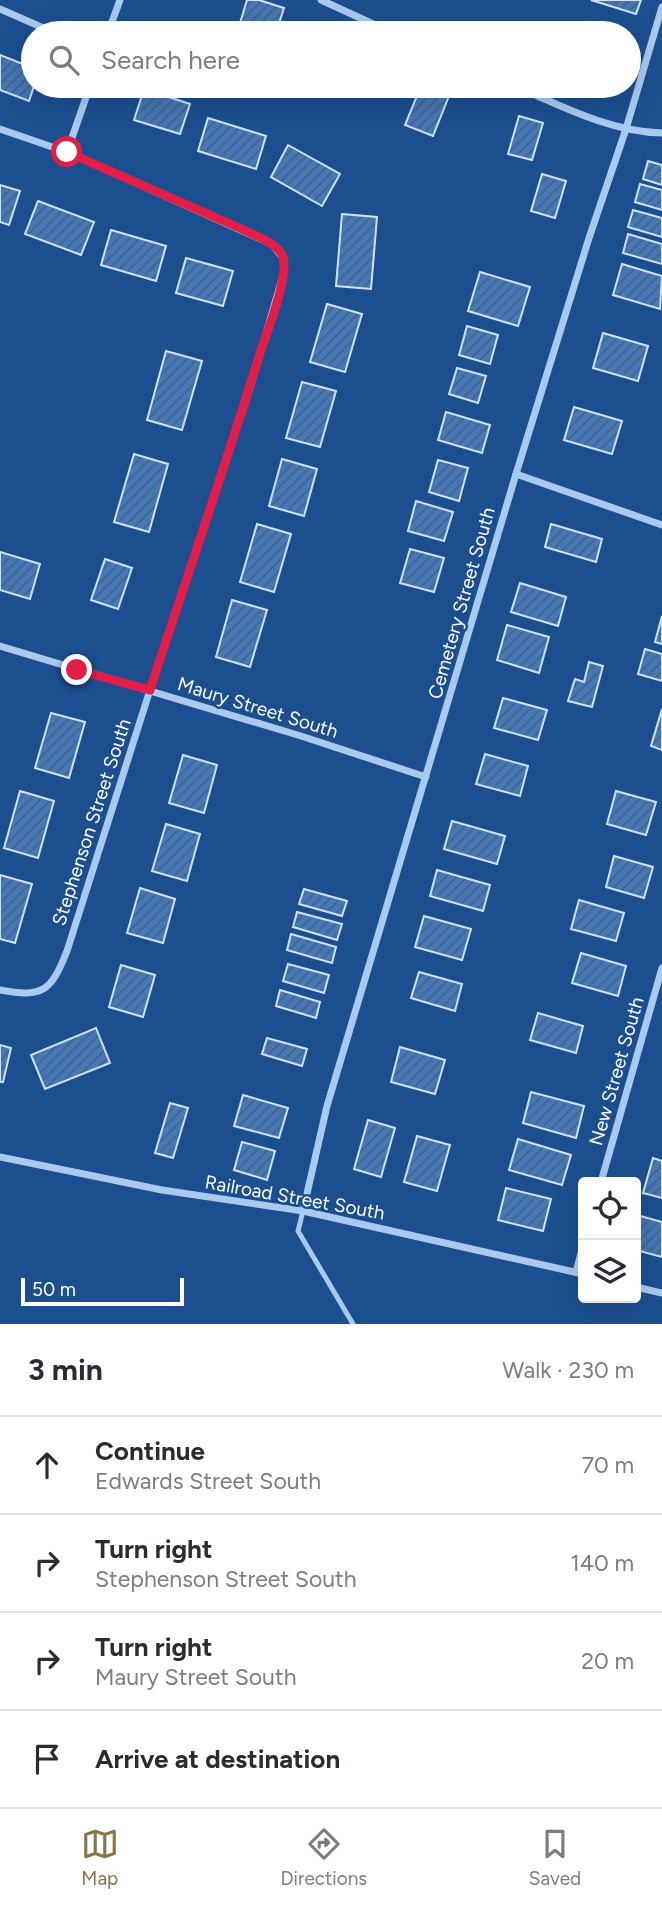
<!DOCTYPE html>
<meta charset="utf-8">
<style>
:root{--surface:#fff;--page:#f2f2f3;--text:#2b2b33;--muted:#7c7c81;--line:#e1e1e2;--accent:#8a764a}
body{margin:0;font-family:Figtree,sans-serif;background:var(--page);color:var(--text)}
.controls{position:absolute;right:21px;bottom:21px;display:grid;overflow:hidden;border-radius:7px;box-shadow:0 7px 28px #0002}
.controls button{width:63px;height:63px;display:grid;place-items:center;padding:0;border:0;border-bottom:2px solid var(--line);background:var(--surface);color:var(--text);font:35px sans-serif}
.scale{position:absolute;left:21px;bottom:18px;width:163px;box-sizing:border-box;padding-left:7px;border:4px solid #fff;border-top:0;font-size:19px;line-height:24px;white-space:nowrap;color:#fff;-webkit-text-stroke:5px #1b4f8f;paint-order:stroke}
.stop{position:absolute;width:21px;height:21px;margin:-16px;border:5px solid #e11d48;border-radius:50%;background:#fff}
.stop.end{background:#e11d48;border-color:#fff;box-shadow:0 2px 7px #0008}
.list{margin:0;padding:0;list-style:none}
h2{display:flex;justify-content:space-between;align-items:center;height:91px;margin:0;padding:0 28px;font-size:30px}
h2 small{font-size:23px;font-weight:400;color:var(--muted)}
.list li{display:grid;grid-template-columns:46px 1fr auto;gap:21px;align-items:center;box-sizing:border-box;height:98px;padding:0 28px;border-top:2px solid var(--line)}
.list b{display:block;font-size:26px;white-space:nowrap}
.list p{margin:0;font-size:23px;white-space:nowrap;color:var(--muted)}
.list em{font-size:23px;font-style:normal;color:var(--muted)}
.icon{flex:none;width:38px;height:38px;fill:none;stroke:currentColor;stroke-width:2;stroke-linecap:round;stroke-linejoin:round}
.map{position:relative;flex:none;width:662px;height:1324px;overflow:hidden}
.search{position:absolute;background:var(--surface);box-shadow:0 7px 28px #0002;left:21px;right:21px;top:21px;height:77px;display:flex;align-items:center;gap:18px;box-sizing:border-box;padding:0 24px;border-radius:38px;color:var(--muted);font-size:26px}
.sheet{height:483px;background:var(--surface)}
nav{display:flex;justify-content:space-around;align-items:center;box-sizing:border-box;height:98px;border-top:2px solid var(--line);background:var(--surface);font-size:19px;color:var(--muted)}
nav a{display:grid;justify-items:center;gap:4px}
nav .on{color:var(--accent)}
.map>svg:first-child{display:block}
.building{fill:url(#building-hatch);stroke:#cfe3fa;stroke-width:2}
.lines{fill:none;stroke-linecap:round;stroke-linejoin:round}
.service{stroke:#a9c9ee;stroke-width:5}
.minor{stroke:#a9c9ee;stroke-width:7}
.route{stroke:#e11d48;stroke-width:9}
.labels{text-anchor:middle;stroke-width:5;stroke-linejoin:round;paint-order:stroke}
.street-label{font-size:19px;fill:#fff;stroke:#1b4f8f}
</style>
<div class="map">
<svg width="662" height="1324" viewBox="0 0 662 1324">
<defs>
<pattern id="building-hatch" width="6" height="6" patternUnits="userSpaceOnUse" patternTransform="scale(1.75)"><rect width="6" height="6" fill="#4478b7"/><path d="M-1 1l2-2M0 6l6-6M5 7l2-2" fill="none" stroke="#486282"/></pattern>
</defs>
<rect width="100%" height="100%" fill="#1b4f8f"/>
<!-- building -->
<g class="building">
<polygon points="247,0 259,0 284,8 276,33 237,33"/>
<polygon points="591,0 641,0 636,14"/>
<polygon points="0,55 33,68 34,86 29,101 0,90"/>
<polygon points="421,86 453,86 433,136 405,125"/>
<polygon points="144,89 190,104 180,134 134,120"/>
<polygon points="519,116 543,123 532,160 508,154"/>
<polygon points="208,118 266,136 256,169 198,151"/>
<polygon points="288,145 340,174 322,206 271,177"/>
<polygon points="648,161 662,165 662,185 643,179"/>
<polygon points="542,174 566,181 555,218 531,211"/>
<polygon points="640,184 662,190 662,210 635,202"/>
<polygon points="0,185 20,191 9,225 0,222"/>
<polygon points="38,201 94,222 81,255 25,234"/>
<polygon points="633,210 662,218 662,237 628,227"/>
<polygon points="342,214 377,217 371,289 336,286"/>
<polygon points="111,230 166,246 156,281 101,265"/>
<polygon points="628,234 662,244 662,264 623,253"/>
<polygon points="186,258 233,271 223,306 176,293"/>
<polygon points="622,264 662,276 660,309 613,295"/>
<polygon points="480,272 530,287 518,326 468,311"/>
<polygon points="327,304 362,314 345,372 310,362"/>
<polygon points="467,326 498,335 490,364 459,355"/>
<polygon points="603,333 648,346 638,381 593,368"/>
<polygon points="166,351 202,361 182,430 147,420"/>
<polygon points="457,368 486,376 478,403 449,394"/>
<polygon points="302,382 336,391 320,447 286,438"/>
<polygon points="574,407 622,421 612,454 564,440"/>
<polygon points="446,412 490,425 482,453 438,440"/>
<polygon points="134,454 168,464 149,532 114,522"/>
<polygon points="282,459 317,469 304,516 269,506"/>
<polygon points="438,460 468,468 459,501 429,492"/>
<polygon points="416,501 453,512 444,541 408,531"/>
<polygon points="257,524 291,534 274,592 240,582"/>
<polygon points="551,524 602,539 596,562 545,547"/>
<polygon points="410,549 444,558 434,592 400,583"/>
<polygon points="0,552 40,564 30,599 0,590"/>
<polygon points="105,559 132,568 118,609 91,600"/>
<polygon points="520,583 566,597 558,626 511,612"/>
<polygon points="232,600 267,610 250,667 216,657"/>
<polygon points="662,616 662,644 655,642"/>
<polygon points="507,625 549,637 539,673 497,660"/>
<polygon points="645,649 662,654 662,681 638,674"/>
<polygon points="589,662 603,666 592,707 568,701 575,679 584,682"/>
<polygon points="503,698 547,710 538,740 494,728"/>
<polygon points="662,709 662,750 651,746"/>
<polygon points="51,713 85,722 69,778 35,768"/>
<polygon points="485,754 528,766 520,796 476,784"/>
<polygon points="183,755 217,765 204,813 169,803"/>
<polygon points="20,791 54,801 38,858 4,848"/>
<polygon points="616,791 656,802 646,835 607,824"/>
<polygon points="452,821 505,836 497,864 444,849"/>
<polygon points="166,824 200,834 187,881 152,871"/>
<polygon points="614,856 653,867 644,898 606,887"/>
<polygon points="437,870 490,885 483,911 430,896"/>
<polygon points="0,875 32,884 15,943 0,939"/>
<polygon points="140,888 175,899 163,943 127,933"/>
<polygon points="304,889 347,901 342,916 299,904"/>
<polygon points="579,900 624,913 616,941 571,929"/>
<polygon points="297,912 342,924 337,940 293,927"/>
<polygon points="424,916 471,929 462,960 415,947"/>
<polygon points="291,934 336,947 332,963 287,950"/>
<polygon points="581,953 626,966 618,996 572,983"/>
<polygon points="288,964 329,975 324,993 283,981"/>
<polygon points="121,965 155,975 143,1017 109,1007"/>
<polygon points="419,972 462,984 455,1011 411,998"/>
<polygon points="280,990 320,1002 316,1018 276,1006"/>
<polygon points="538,1013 583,1026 576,1053 530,1040"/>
<polygon points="96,1028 110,1063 45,1089 31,1055"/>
<polygon points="267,1038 307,1049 302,1066 262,1054"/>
<polygon points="0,1045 11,1048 3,1082 0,1082"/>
<polygon points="400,1047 445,1060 435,1094 391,1082"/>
<polygon points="531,1092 584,1106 576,1138 523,1123"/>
<polygon points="243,1095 288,1108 279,1138 234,1126"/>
<polygon points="170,1103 188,1108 173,1158 155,1153"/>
<polygon points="368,1120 395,1128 381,1177 354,1169"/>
<polygon points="417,1136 450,1145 437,1191 404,1182"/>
<polygon points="518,1139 571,1155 562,1185 509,1170"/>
<polygon points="242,1142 275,1151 267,1180 234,1170"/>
<polygon points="653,1158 662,1161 662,1198 643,1193"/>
<polygon points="506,1188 551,1199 543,1231 498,1220"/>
<polygon points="637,1215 662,1222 662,1257 636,1250"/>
</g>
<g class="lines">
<!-- service -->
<polyline class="service" points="303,1211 298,1231 353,1324"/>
<!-- minor -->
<g class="minor">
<polyline points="321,0 393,33"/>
<polyline points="0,9 55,33"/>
<polyline points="108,33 120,0"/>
<path d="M515,86C561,106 611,132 662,133"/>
<path d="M0,129L67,152L272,244L283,258L284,272L251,385L150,690L67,951C51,991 44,998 0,990"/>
<polyline points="67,152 90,86"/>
<polyline points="516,474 662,525"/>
<polyline points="0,646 301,736 426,777"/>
<polyline points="0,1157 162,1190 303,1211 583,1274"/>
<polyline points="601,1182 662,968"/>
<polyline points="303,1211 327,1106 516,474 589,238 626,129 662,7"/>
<polyline points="576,1272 583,1246"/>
<polyline points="636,1287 662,1293"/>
</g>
</g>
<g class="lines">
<!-- route -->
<path class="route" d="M67,152L244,230C256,236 278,243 283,257C289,276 268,330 261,350C226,464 187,577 150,690L77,670"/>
</g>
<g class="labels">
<!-- street labels -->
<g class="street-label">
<text transform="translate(461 603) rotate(-74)" y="7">Cemetery Street South</text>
<text transform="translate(258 707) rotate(17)" y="7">Maury Street South</text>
<text transform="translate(91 822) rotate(-72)" y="7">Stephenson Street South</text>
<text transform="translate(616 1071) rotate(-74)" y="7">New Street South</text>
<text transform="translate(295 1197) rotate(10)" y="7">Railroad Street South</text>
</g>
</g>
</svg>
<div class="controls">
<button><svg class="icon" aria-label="locate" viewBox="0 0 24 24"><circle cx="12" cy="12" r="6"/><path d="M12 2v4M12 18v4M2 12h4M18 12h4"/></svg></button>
<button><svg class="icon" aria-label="layers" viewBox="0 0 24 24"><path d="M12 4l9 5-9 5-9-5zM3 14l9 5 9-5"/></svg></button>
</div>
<div class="scale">50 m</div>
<div class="stop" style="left:67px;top:152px"></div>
<div class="stop end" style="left:77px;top:670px"></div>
<div class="search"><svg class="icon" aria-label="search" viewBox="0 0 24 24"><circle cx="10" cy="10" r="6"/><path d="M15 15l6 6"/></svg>Search here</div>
</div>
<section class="sheet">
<h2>3 min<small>Walk · 230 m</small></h2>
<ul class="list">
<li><svg class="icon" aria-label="ahead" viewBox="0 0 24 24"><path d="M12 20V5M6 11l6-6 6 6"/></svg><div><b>Continue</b><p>Edwards Street South</p></div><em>70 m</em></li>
<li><svg class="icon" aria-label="right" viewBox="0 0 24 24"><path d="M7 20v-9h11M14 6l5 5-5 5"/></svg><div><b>Turn right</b><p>Stephenson Street South</p></div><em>140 m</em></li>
<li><svg class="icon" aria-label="right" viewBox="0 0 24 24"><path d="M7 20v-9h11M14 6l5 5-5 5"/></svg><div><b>Turn right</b><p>Maury Street South</p></div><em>20 m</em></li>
<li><svg class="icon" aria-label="arrive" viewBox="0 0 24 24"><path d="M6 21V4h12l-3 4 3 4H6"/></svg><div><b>Arrive at destination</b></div></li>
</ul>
</section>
<nav>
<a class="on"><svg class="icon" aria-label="map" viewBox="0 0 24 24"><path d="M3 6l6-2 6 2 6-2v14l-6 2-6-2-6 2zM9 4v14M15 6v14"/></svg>Map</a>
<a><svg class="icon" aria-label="directions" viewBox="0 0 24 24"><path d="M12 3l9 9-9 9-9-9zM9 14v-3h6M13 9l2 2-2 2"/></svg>Directions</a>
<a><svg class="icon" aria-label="saved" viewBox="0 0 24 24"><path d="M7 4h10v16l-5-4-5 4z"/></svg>Saved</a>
</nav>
